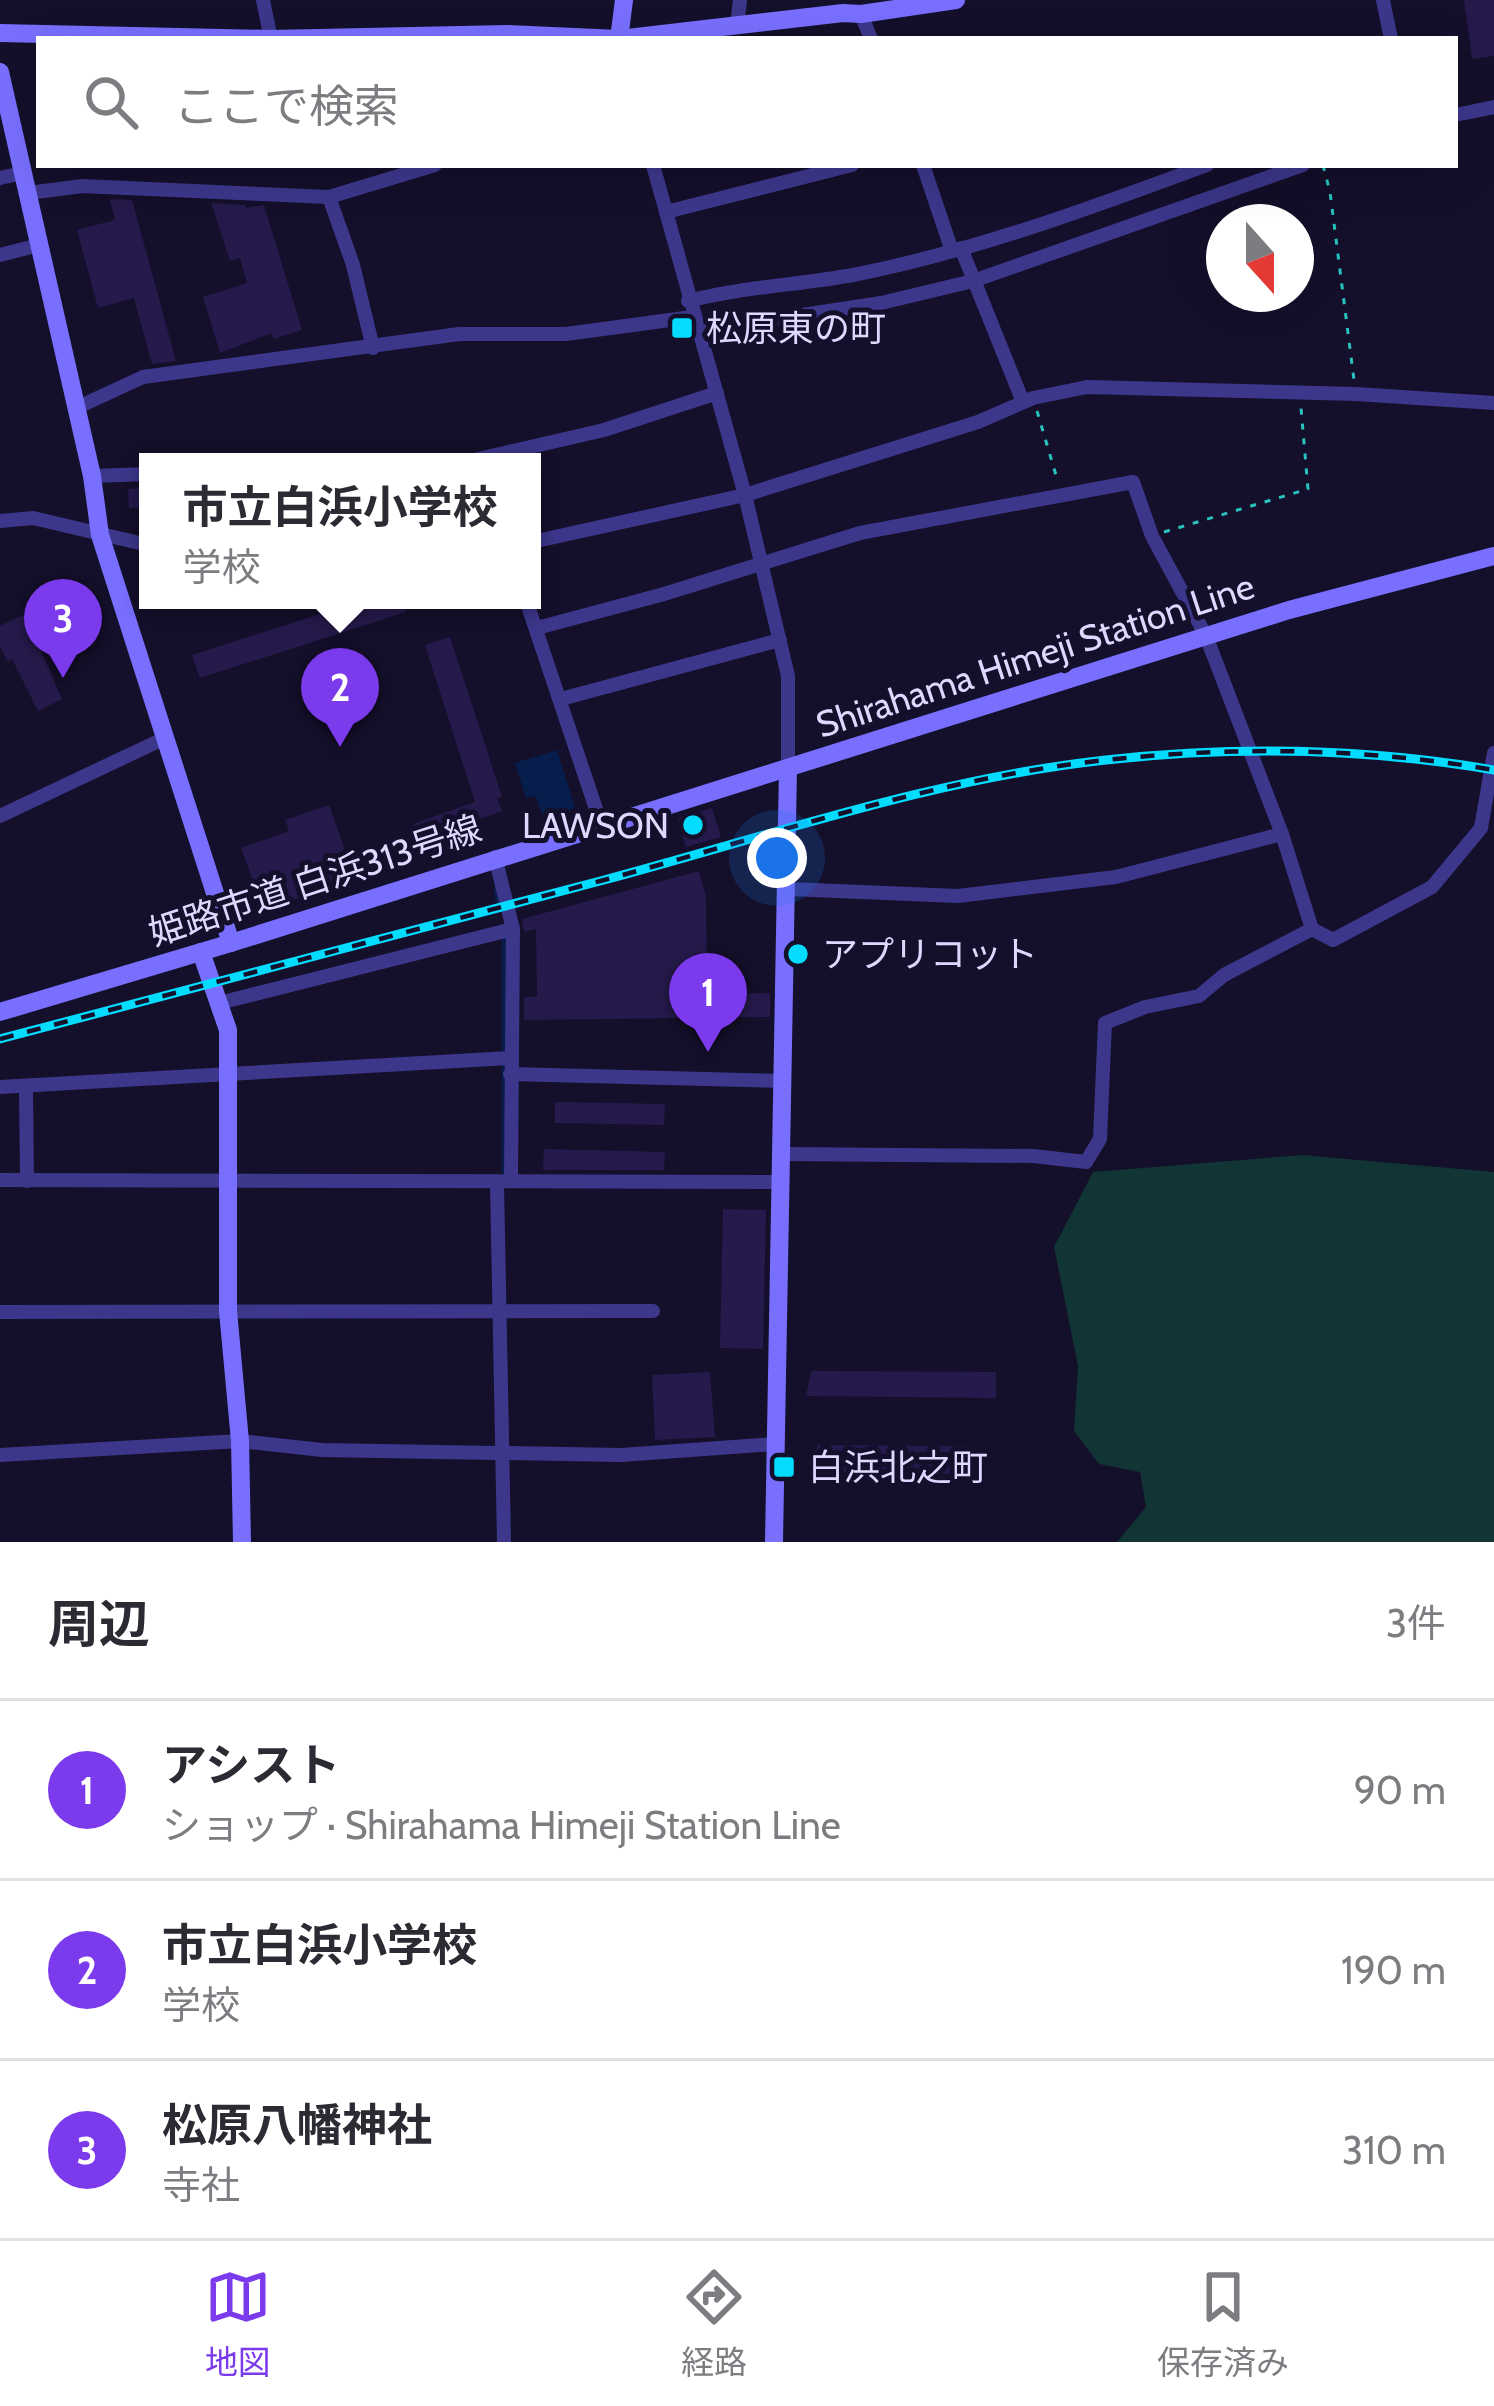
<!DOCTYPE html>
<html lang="ja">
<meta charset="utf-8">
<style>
:root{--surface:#fff;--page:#f7f7f7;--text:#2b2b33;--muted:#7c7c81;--line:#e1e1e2;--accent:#7c3aed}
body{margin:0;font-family:Cabin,"Noto Sans JP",sans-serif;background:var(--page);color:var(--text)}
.compass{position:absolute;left:1206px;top:204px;width:108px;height:108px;border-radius:50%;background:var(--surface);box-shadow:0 12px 48px #0002;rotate:159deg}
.you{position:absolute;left:777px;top:858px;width:42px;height:42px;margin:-30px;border:9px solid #fff;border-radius:50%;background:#1a73e8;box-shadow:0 0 0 18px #1a73e833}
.badge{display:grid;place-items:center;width:78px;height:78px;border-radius:50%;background:var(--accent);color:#fff;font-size:39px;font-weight:700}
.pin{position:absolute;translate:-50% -99px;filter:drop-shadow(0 3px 6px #0008)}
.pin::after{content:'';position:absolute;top:63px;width:42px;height:36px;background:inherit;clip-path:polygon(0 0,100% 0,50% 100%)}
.popup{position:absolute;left:139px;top:453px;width:402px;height:156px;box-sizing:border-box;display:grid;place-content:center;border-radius:0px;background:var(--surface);filter:drop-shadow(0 3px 9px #0005);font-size:39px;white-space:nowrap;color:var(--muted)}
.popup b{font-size:45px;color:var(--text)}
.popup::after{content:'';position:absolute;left:50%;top:100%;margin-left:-24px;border:24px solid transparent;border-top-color:var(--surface)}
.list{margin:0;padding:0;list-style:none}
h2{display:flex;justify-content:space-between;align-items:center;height:156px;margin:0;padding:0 48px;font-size:51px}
h2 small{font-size:39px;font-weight:400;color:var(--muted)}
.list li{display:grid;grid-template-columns:78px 1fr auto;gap:36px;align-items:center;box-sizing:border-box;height:180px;padding:0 48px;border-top:3px solid var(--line)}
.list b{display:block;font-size:45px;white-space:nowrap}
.list p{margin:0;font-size:39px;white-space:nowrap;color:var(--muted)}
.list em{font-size:39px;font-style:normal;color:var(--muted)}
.icon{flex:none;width:66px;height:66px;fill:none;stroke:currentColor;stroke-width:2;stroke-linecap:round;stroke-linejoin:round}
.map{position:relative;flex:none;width:1494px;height:1542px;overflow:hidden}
.search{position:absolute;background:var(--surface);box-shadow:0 12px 48px #0002;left:36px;right:36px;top:36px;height:132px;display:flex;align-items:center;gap:30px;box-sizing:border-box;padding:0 42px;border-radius:0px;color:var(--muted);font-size:45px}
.sheet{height:696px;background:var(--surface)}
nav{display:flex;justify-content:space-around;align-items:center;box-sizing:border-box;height:168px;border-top:3px solid var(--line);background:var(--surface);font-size:33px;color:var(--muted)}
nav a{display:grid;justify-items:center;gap:6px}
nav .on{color:var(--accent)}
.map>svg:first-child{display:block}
.green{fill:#113434}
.water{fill:#071d4b}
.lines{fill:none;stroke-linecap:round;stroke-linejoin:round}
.stream{stroke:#071d4b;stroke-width:4.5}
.building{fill:#261a4c}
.path{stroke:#28c3bf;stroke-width:3;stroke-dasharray:6 9;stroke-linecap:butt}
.street{stroke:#3d378c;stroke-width:14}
.secondary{stroke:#786fff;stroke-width:18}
.rail-casing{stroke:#04dcff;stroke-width:9}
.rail{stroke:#140f2a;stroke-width:4.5;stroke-dasharray:14;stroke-linecap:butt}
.poi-dot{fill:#04dcff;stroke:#140f2a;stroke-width:4.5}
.labels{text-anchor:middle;stroke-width:10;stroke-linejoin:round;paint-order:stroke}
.poi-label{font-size:36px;fill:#ded8ff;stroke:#140f2a;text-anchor:start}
.street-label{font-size:36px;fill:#ded8ff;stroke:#140f2a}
</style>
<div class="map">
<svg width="1494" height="1542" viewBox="0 0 1494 1542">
<rect width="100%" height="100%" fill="#140f2a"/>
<!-- green -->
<polygon class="green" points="1302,1155 1494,1172 1494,1542 1117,1542 1146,1507 1140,1472 1099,1464 1074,1431 1078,1366 1054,1247 1093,1172"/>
<!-- water -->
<polygon class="water" points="557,750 575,808 543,818 536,796 526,798 515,763"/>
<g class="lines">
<!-- stream -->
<g class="stream">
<polyline points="496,888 498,901"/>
<polyline points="504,1177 504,936"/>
</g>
</g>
<!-- building -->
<g class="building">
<polygon points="1464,0 1494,0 1494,56 1472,59"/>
<polygon points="114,199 132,200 176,361 152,364 134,298 98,308 77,230 115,220 110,200"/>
<polygon points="211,203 245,205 246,208 264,205 302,330 274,339 272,333 220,353 203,297 247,283 240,258 230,261"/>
<polygon points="148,488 148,507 129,508 128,489"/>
<polygon points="364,600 403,600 406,612 200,678 192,655"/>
<polygon points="25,614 62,699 38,711 12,659 8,662 0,646 0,626"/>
<polygon points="450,637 502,797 497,798 502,811 469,823 473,835 423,853 413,824 475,802 425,645"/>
<polygon points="329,805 353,873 338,879 340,883 264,910 241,848 289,831 285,820"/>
<polygon points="712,808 721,837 686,847 678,818"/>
<polygon points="699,871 706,897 707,994 770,993 770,1017 524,1020 524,997 537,997 536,929 524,932 522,919"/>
<polygon points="555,1102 665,1104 664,1125 555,1123"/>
<polygon points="544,1149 665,1152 664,1170 543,1170"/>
<polygon points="723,1209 766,1210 763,1349 720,1348"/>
<polygon points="811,1371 996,1372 996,1398 806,1396"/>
<polygon points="710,1372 715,1437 655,1440 652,1375"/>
<polygon points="817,1445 968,1446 968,1474 816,1473"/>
</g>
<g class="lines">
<!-- path -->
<g class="path">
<polyline points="1323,165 1330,192 1354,380"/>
<polyline points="1037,411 1058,482"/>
<polyline points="1164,532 1308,489 1301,408"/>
</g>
<!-- street -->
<g class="street">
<polyline points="263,0 271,39"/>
<polyline points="1383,0 1391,39"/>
<polyline points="861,14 871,39"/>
<polyline points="737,26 740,0"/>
<polyline points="1455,115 1494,107"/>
<polyline points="653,165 745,495 788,676 788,768"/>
<polyline points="923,165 952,251"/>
<polyline points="0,178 23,173"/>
<polyline points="28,193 82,186 329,197 435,165"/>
<polyline points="329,197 353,265 373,348"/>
<polyline points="666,212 852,165"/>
<polyline points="961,248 1023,402"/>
<polyline points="0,255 39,245"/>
<path d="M688,301C742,287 798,285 853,275C975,251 1091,208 1207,165"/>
<polyline points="697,331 881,303 973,281 1303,165"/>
<polyline points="76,408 143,377 459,334 566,334 692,317"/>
<polyline points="465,462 604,430 717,393"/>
<polyline points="92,476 148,474"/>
<polyline points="0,521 33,518 148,545"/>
<polyline points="532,542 745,495 978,422 1033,398 1087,387 1356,394 1494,403"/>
<polyline points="526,600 601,824"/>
<polyline points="537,628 664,594 860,533 1133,482 1152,536 1206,636 1282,834 1312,929"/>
<polyline points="561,699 780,640"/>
<polyline points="0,816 165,738"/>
<polyline points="495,857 513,929 511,1179"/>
<polyline points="788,889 958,896 1116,877 1282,834"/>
<polyline points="219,1003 513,929"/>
<polyline points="510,1074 784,1081"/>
<polyline points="0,1087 510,1058"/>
<polyline points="26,1088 27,1181"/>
<polyline points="783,1154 1033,1156 1086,1162 1100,1139 1105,1023 1145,1007 1199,996 1224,975 1312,929 1333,940 1432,887 1481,828 1494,753"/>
<polyline points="0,1180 782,1182"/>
<polyline points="497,1183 504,1542"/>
<polyline points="0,1312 653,1311"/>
<polyline points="0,1455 240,1441 322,1450 621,1455 775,1444"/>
</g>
<!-- secondary -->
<g class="secondary">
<polyline points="0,33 271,39 507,34 619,39 843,13 861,14 956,0"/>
<polyline points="619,39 624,0"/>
<polyline points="0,72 92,476 100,535 231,943"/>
<polyline points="201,952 228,1030 228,1311 240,1441 242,1542"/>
<polyline points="0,1012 231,943 1289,610 1494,556"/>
<polyline points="774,1542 788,768"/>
</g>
<!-- rail casing -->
<g class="rail-casing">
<path id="rail" d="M0,1039C201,986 403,933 604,880C769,836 936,778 1106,760C1235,746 1366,748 1494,770"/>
</g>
<!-- rail -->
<use href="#rail" class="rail"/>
</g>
<!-- markers -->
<g class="poi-dot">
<rect x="670" y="316" width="24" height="24" rx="6"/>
<circle cx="693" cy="825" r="12"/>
<circle cx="798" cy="954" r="12"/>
<rect x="772" y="1455" width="24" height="24" rx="6"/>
</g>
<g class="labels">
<!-- poi labels -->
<g class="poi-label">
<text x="706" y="341">松原東の町</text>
<text x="669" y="838" text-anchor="end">LAWSON</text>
<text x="822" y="967">アプリコット</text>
<text x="808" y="1480">白浜北之町</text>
</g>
<!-- street labels -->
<g class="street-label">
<text transform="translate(1035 655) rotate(-18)" y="13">Shirahama Himeji Station Line</text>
<text transform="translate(315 880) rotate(-18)" y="13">姫路市道 白浜313号線</text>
</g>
</g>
</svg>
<svg class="compass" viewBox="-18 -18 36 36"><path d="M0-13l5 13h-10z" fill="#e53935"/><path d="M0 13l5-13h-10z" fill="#7c7c81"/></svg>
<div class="you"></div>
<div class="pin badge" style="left:708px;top:1052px">1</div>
<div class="pin badge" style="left:340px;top:747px">2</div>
<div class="popup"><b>市立白浜小学校</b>学校</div>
<div class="pin badge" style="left:63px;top:678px">3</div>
<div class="search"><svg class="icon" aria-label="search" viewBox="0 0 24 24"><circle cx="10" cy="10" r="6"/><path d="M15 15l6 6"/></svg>ここで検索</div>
</div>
<section class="sheet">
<h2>周辺<small>3件</small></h2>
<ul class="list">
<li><span class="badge">1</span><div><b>アシスト</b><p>ショップ · Shirahama Himeji Station Line</p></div><em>90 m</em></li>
<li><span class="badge">2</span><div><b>市立白浜小学校</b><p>学校</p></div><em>190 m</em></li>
<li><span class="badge">3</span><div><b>松原八幡神社</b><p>寺社</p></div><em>310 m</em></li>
</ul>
</section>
<nav>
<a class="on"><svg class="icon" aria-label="map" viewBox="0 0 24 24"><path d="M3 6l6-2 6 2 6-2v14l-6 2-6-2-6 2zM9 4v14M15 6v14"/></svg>地図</a>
<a><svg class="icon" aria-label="directions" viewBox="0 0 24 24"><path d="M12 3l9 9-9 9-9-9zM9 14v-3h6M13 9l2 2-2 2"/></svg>経路</a>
<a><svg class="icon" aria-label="saved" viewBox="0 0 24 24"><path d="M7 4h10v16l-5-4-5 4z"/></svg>保存済み</a>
</nav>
